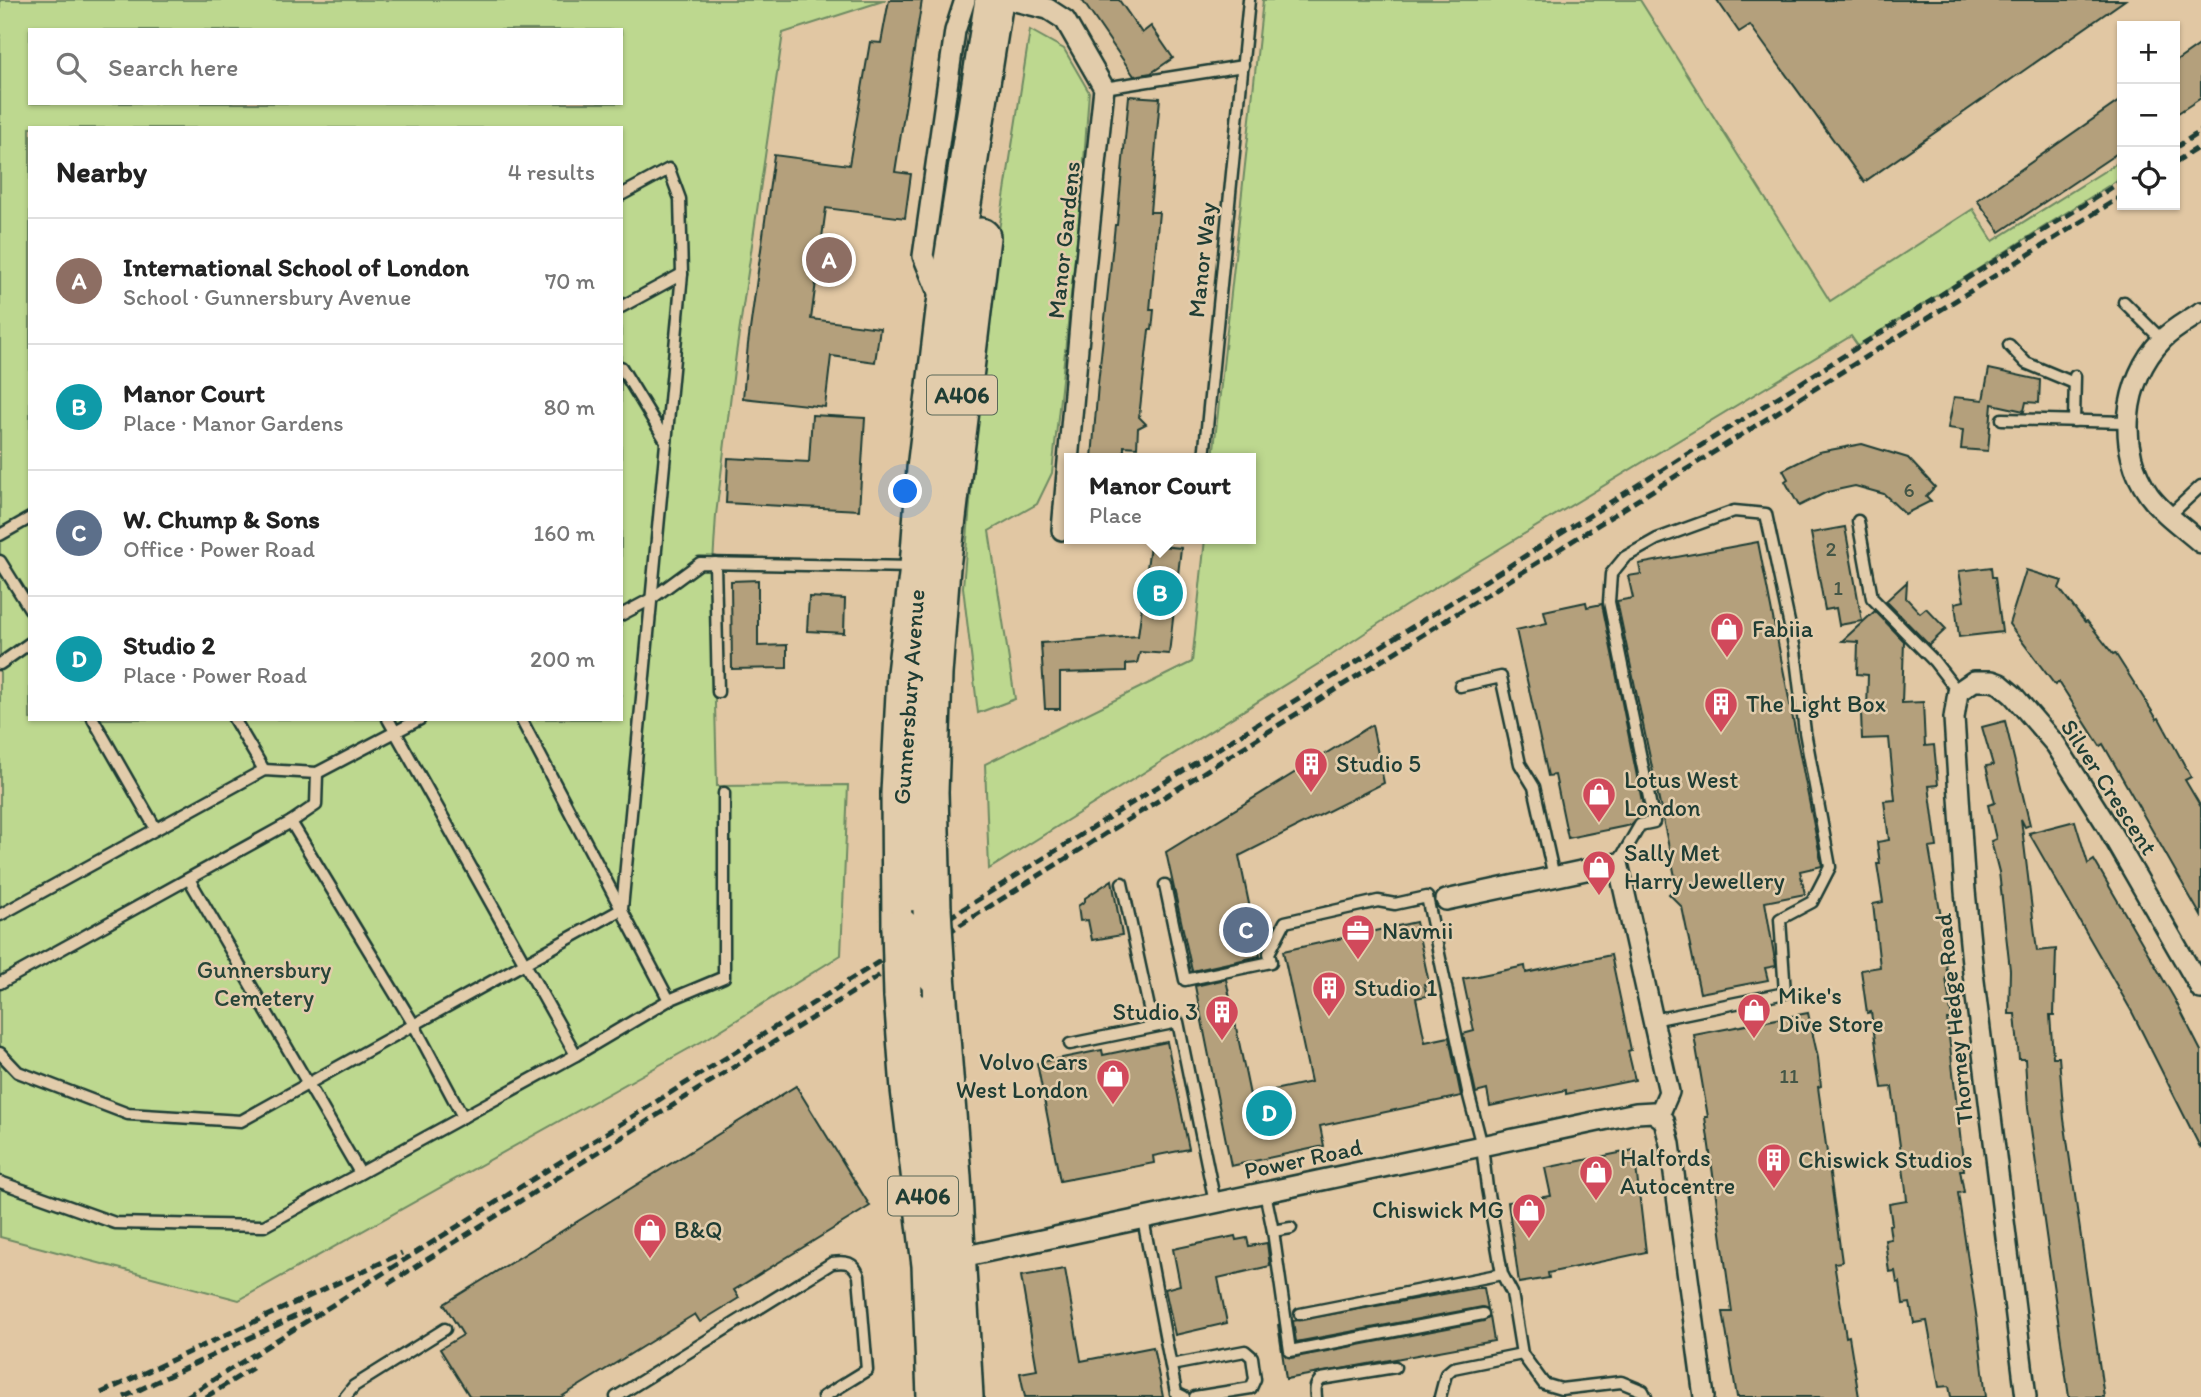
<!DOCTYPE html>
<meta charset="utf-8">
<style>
:root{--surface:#fff;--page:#f6f6f6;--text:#222;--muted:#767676;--line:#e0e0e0;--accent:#0b8043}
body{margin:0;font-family:Itim,sans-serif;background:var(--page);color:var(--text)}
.controls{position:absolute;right:21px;top:21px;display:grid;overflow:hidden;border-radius:0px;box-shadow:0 2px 5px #0004}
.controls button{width:63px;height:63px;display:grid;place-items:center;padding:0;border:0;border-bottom:2px solid var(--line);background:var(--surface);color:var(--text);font:35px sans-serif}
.you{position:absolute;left:906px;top:492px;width:24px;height:24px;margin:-18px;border:5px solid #fff;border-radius:50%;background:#1a73e8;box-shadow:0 0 0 10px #1a73e833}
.badge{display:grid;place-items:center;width:46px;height:46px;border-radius:50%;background:var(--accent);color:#fff;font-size:23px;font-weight:700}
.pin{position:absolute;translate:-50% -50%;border:4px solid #fff;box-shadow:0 2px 7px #0006}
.popup{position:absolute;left:1064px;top:453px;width:192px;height:91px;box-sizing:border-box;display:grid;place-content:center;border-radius:0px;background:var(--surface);filter:drop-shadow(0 2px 5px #0005);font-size:23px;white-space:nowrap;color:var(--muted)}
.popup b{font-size:26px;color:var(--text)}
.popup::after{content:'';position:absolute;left:50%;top:100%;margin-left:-14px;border:14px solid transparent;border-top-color:var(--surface)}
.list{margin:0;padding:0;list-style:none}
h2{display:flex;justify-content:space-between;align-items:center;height:91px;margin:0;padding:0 28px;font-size:30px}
h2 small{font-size:23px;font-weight:400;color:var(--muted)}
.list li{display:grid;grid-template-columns:46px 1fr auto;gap:21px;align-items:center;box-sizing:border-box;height:126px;padding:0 28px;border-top:2px solid var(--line)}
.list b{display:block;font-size:26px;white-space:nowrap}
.list p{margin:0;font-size:23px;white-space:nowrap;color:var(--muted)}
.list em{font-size:23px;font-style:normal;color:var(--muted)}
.icon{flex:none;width:38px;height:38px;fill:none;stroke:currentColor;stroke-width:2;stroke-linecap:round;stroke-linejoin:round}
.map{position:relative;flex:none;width:2201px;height:1397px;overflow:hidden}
.search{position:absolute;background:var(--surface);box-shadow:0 2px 5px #0004;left:28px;top:28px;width:595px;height:77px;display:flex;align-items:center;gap:18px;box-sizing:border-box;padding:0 24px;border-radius:0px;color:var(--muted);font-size:26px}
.panel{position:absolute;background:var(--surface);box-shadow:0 2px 5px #0004;left:28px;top:126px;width:595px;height:595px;border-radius:0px}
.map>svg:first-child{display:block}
.green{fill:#bdd88f;stroke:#6e8a62;stroke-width:2;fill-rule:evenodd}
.building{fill:#b4a07c;stroke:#1f3d34;stroke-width:2}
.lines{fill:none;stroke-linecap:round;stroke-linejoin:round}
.lane-casing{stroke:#1f3d34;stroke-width:15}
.street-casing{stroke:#1f3d34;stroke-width:24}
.highway-casing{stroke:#1f3d34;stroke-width:42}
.lane{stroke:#e2ccab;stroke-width:10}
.street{stroke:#e2ccab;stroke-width:19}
.highway{stroke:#e2ccab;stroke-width:37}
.rail{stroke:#1f3d34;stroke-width:5;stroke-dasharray:10 5;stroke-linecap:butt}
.highway-bridge-casing{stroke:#1f3d34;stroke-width:42;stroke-linecap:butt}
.highway-bridge{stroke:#e2ccab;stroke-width:37}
.labels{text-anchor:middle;stroke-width:5;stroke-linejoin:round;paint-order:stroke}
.number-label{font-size:21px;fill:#445646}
.shield{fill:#e2ccab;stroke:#5a6858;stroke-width:2}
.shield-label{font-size:23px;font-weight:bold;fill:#1f3d34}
.street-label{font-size:24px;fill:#1f3d34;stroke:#e2ccab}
.poi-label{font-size:24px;fill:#1f3d34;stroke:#e2ccab;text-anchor:start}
.park-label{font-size:24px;fill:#274539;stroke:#e2ccab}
</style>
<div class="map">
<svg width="2201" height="1397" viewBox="0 0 2201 1397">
<rect width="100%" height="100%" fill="#e1c7a3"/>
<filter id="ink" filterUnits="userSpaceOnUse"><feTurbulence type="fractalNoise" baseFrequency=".0143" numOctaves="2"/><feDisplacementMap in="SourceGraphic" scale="14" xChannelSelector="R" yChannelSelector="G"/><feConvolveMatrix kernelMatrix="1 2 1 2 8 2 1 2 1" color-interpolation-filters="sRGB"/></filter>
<g filter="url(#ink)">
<!-- green -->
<g class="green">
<path d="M0,0H886L783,33L736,354L716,515L712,580L717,786L848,785L841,955L708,1038L239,1300L0,1237ZM30,30H621V103H30ZM30,128H621V719H30Z"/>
<polygon points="1263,0 1640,0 1830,301 1973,209 1993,241 2122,160 2122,177 1858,346 1851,336 1405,606 1323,661 989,869 985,764 1192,662 1205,539 1251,539 1251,458 1213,458"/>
<polygon points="1030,30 1064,49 1089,92 1081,202 1052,473 1037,504 989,531 1015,699 978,713 963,587 986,314"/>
</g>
<!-- building -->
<g class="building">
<polygon points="889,0 922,0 895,172 911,174 905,218 826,208 811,319 880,328 875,362 831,356 825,407 743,398 748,344 774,155 849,165 870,42 881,43"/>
<polygon points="1082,0 1119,0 1142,33 1151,26 1173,58 1151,73 1134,76"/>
<polygon points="1717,0 2125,0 1864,182 1750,25 1739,32"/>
<polygon points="2201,44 2201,98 2175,115 2175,62"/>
<polygon points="1129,96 1160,98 1150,212 1159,212 1150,310 1154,310 1152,330 1149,330 1139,417 1146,424 1138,428 1137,447 1124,446 1124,458 1092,458 1098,384 1115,225 1117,225"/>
<polygon points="2122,99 2122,150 2000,232 1977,200"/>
<polygon points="1989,369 2040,380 2039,403 2026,402 2024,411 1992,404 1988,451 1961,449 1963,430 1948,428 1954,397 1983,400"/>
<polygon points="812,415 865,418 859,510 726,503 728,458 809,462"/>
<polygon points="1862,444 1908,458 1935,487 1926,496 1931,501 1905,514 1884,494 1855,486 1827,492 1799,506 1785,481 1788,479 1783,470 1819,452"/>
<polygon points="1845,527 1862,621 1839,625 1836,608 1825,610 1811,533"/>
<polygon points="1758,542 1822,866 1800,871 1805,894 1765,902 1776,966 1765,968 1768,980 1700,993 1682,907 1669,894 1677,886 1617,601 1633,598 1628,576 1641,574 1639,564"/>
<polygon points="1150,545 1181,548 1169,654 1140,652 1137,663 1126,664 1126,671 1060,673 1060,709 1045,709 1041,643 1138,636"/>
<polygon points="1991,567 1992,577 1995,577 2002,632 1959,637 1955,603 1964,601 1959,571"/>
<polygon points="2026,570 2062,581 2059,588 2085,622 2087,621 2113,654 2115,653 2157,719 2159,718 2191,777 2185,780 2201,807 2201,916 2103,744 2100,746 2059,682 2055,685 2009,624"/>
<polygon points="758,580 758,646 787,645 787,668 732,669 731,581"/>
<polygon points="1907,582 1906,598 1920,613 1926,608 1946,629 1929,645 1886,601"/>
<polygon points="809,597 845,599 844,633 807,631"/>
<polygon points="1586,602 1587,607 1602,604 1645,816 1636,819 1631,825 1568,838 1555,775 1548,776 1516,630 1547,623 1544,611"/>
<polygon points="1875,611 1904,641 1902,703 1923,702 1925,746 1934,745 1938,785 1929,786 1937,847 1929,848 1941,917 1944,917 1949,957 1945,957 1948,978 1946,978 1952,1019 1947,1019 1964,1170 1960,1170 1964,1192 1958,1193 1977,1320 1986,1397 1951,1397 1949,1386 1939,1387 1927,1321 1914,1323 1910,1303 1903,1304 1900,1282 1897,1283 1895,1271 1889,1272 1885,1240 1891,1239 1889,1225 1892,1224 1889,1204 1907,1201 1906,1190 1892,1087 1882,1088 1871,1012 1867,1013 1861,970 1880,967 1873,904 1883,902 1877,864 1880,864 1877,842 1889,840 1884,801 1895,800 1889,738 1862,739 1861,712 1867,711 1868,675 1857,674 1858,642 1842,641"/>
<polygon points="2005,721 2030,825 2025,827 2021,819 2037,951 2056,949 2054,1015 2050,1015 2053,1057 2059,1057 2064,1119 2104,1397 2069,1397 2028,1108 2025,1059 2019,1059 2015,1014 2009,1014 2010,970 1999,872 1991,841 1996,839 1988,805 1995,803 1986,766 1993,765 1982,727"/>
<polygon points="1372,725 1384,783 1239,856 1260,956 1192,971 1166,852"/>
<polygon points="2075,821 2088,864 2094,860 2174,998 2201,1051 2201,1149 2132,1012 2029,833"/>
<polygon points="1112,880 1122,935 1092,940 1088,920 1080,921 1078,906 1085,901 1085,898"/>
<polygon points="1416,922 1429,983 1424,984 1427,996 1416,998 1425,1042 1449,1037 1461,1096 1320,1126 1324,1146 1231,1166 1195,986 1226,979 1250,1095 1311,1082 1283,951"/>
<polygon points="1611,955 1631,1050 1628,1051 1635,1080 1566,1094 1566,1090 1490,1106 1487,1090 1476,1093 1463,1034 1474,1031 1463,979 1525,966 1526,973"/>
<polygon points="1808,1013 1818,1058 1821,1086 1818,1087 1842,1262 1834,1263 1846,1337 1849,1336 1859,1397 1737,1397 1723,1312 1732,1312 1705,1117 1708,1117 1694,1035"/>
<polygon points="1167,1042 1189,1149 1153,1156 1154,1163 1060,1181 1037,1063 1102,1050 1103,1055"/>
<polygon points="796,1086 870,1206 734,1290 739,1298 700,1322 695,1314 561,1397 470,1397 440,1349 463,1335 444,1304"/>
<polygon points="1634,1150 1646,1252 1548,1273 1549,1278 1519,1283 1508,1202 1551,1196 1545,1168"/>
<polygon points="1235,1236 1236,1240 1247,1238 1249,1246 1267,1243 1270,1266 1218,1278 1227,1323 1175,1335 1165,1289 1180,1285 1173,1249"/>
<polygon points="1065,1269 1081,1361 1153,1347 1163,1397 1025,1397 1020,1373 1037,1370 1021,1276"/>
<polygon points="1476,1288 1484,1288 1488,1309 1482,1307 1296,1342 1293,1321"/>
<polygon points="1490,1317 1494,1341 1286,1379 1278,1324 1283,1353 1291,1358 1484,1321"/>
</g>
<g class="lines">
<!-- lane casing -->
<g class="lane-casing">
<g id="lane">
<polyline points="1104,88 1243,66"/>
<polyline points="621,195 669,169 680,199 682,274"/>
<polyline points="2124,302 2162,340"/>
<polyline points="2009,345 2026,363 2074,383"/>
<polyline points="621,367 666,441"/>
<polyline points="2002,419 2128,422"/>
<polyline points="2074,421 2075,376"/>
<polyline points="1204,458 1249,0"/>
<polyline points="2169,516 2201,486"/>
<polyline points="1858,521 1872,598 1934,661 1958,692"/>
<polyline points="0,535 30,518"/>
<polyline points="0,561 30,609"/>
<polyline points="715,563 718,692"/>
<polyline points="621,615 651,599 700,563 913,567"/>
<polyline points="0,664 30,643"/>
<polyline points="1460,686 1501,677 1520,764 1534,787 1554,877"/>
<polyline points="93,719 156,829"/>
<polyline points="234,719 264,770"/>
<polyline points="388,719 576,1055"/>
<polyline points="521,719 669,1000"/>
<polyline points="291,822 414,1025 463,1117"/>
<polyline points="1618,863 1640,825 1654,822 1609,602 1611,574 1625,557 1657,539 1734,511 1766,514 1795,650 1805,732 1830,867 1812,902 1780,919 1785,993 1653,1020"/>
<polyline points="189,879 360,1173"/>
<polyline points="1122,883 1153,1026"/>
<polyline points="1165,885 1185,980 1271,962 1269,953 1285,922 1378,901 1395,904 1427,897 1469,1096 1482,1146 1487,1188 1502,1274 1512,1293 1522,1354 1544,1384 1561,1389 1621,1382 1643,1391 1646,1397"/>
<polyline points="0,915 264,770 317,773 420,719"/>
<polyline points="0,983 291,822 316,805 317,773"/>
<polyline points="1070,1044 1178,1022 1215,1203"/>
<polyline points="0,1053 18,1072 128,1114 241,1121 622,909 682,274 621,307"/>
<polyline points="0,1182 115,1223 264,1226 576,1055 669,1000 724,977 724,793"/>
<polyline points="1265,1193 1273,1231 1291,1228"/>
<polyline points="1143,1219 1176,1393 1184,1397"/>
<polyline points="1273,1231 1290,1351 1483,1314"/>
<polyline points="1300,1314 1502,1274"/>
<polyline points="1171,1365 1245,1351 1252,1357 1255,1379 1251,1388 1195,1397"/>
<polyline points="345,1397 354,1386 445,1329"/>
<path d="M616,1397L832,1263C846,1261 854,1262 859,1276L867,1370L823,1397"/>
<path d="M1316,1397C1315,1389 1315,1385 1321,1379L1395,1367"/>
<polyline points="1440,1397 1446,1374 1453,1368 1522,1354"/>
</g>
</g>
<!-- street casing -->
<g class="street-casing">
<g id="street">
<polyline points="1015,1 1048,9 1065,20 1104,88 1084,279 1062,530"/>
<polyline points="941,300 923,256 955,31 965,0"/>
<path d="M2201,312C2188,321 2172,329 2162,340C2123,380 2116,450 2149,495C2163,514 2184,528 2201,543"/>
<polyline points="1446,900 1618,863 1669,1092 1659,1115"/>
<polyline points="957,1258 1636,1113 1653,1112 1664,1120 1670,1144 1704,1397"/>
<polyline points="2026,1397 1973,973 1965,891 1954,718 1958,692 1974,681 1992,681 2000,684 2013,695 2056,745 2106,824 2201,989"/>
</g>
</g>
<!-- highway casing -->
<g class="highway-casing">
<g id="highway">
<polyline points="932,909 929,792 933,674 941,567 981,237"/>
<polyline points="901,928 900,793 906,673 919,567 926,469 945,311 994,0"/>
<polyline points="936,975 952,1177 964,1397"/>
<polyline points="903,996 910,1089 931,1265 936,1397"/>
</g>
</g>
<!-- lane -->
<use href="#lane" class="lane"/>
<!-- street -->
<use href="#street" class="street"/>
<!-- highway -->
<use href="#highway" class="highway"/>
<!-- rail -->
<g class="rail">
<polyline points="2175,148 2201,131"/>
<polyline points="2175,162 2201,146"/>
<polyline points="388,1284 2122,196"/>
<polyline points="101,1393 402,1253"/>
<polyline points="124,1397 311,1309"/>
<polyline points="186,1397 2122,181"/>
<polyline points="206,1397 254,1367"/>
</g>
<!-- highway-bridge casing -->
<g class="highway-bridge-casing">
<g id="highway-bridge">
<polyline points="932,909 936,975"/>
<polyline points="901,928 903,996"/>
</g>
</g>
<!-- highway-bridge -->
<use href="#highway-bridge" class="highway-bridge"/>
</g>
</g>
<!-- icons -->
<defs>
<g id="shop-pin" transform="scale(1.75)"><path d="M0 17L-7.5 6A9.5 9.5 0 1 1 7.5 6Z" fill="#d1495b" stroke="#e2ccab"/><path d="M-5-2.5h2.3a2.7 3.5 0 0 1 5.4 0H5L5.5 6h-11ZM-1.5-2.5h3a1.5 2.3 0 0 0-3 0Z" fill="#fff"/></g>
<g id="building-pin" transform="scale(1.75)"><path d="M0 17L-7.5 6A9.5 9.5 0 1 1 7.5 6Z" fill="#d1495b" stroke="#e2ccab"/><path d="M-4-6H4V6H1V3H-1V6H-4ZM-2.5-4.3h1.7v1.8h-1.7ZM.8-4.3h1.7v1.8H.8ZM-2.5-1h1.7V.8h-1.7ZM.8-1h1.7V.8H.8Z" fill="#fff"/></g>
<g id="office-pin" transform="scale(1.75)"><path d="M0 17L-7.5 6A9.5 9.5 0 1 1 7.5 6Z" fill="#d1495b" stroke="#e2ccab"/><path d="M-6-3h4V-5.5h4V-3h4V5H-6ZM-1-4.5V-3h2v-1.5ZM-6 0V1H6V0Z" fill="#fff"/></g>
</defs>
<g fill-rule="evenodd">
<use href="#shop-pin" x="1727" y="629"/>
<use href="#building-pin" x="1721" y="704"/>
<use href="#building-pin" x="1311" y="764"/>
<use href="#shop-pin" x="1599" y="794"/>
<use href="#shop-pin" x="1599" y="867"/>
<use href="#office-pin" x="1358" y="931"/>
<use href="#building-pin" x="1329" y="988"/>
<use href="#shop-pin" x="1754" y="1010"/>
<use href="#building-pin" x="1222" y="1012"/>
<use href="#shop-pin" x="1113" y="1076"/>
<use href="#building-pin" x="1774" y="1160"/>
<use href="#shop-pin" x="1596" y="1172"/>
<use href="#shop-pin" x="1529" y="1210"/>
<use href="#shop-pin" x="650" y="1230"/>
</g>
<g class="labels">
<!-- number labels -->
<g class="number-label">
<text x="1909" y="497">6</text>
<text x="1831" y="556">2</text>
<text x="1838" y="595">1</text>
<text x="1789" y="1083">11</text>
</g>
<!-- shield labels -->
<g class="shield">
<rect x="927" y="375.5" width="70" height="39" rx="5"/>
<rect x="888" y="1176.5" width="70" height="39" rx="5"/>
</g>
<g class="shield-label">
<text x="962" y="403">A406</text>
<text x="923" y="1204">A406</text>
</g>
<!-- street labels -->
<g class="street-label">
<text transform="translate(1064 240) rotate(-84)" y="8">Manor Gardens</text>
<text transform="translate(1202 260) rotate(-84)" y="8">Manor Way</text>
<text transform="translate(909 697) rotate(-86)" y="8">Gunnersbury Avenue</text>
<text transform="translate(2109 787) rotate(57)" y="8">Silver Crescent</text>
<text transform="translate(1954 1019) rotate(-96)" y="8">Thorney Hedge Road</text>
<text transform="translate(1303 1159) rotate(-12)" y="8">Power Road</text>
</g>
<!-- poi labels -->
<g class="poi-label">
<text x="1752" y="637">Fabiia</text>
<text x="1746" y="712">The Light Box</text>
<text x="1336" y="772">Studio 5</text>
<text x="1624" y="788">Lotus West<tspan x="1624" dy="28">London</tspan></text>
<text x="1624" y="861">Sally Met<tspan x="1624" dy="28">Harry Jewellery</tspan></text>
<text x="1382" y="939">Navmii</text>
<text x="1354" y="996">Studio 1</text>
<text x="1778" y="1004">Mike's<tspan x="1778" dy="28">Dive Store</tspan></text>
<text x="1198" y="1020" text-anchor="end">Studio 3</text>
<text x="1088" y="1070" text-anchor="end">Volvo Cars<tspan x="1088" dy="28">West London</tspan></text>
<text x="1620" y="1166">Halfords<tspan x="1620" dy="28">Autocentre</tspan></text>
<text x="1798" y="1168">Chiswick Studios</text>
<text x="1504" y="1218" text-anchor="end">Chiswick MG</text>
<text x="674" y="1238">B&amp;Q</text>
</g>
<!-- park labels -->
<g class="park-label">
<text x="264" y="978">Gunnersbury<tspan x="264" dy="28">Cemetery</tspan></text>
</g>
</g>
</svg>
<div class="controls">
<button>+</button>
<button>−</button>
<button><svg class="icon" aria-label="locate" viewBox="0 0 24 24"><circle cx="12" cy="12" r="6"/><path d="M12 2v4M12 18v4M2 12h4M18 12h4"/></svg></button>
</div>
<div class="you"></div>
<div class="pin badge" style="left:829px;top:260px;background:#8d6e63">A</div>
<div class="pin badge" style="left:1160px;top:593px;background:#0f9aa8">B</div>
<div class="popup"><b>Manor Court</b>Place</div>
<div class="pin badge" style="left:1246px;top:930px;background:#5c6f8a">C</div>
<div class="pin badge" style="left:1269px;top:1113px;background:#0f9aa8">D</div>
<div class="search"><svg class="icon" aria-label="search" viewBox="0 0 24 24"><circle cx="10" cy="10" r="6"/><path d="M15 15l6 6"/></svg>Search here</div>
<section class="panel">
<h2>Nearby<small>4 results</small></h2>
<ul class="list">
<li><span class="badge" style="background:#8d6e63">A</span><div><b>International School of London</b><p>School · Gunnersbury Avenue</p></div><em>70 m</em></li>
<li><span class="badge" style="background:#0f9aa8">B</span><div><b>Manor Court</b><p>Place · Manor Gardens</p></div><em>80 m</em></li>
<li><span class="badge" style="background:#5c6f8a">C</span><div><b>W. Chump &amp; Sons</b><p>Office · Power Road</p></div><em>160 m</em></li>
<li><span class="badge" style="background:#0f9aa8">D</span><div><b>Studio 2</b><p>Place · Power Road</p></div><em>200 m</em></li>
</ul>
</section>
</div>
